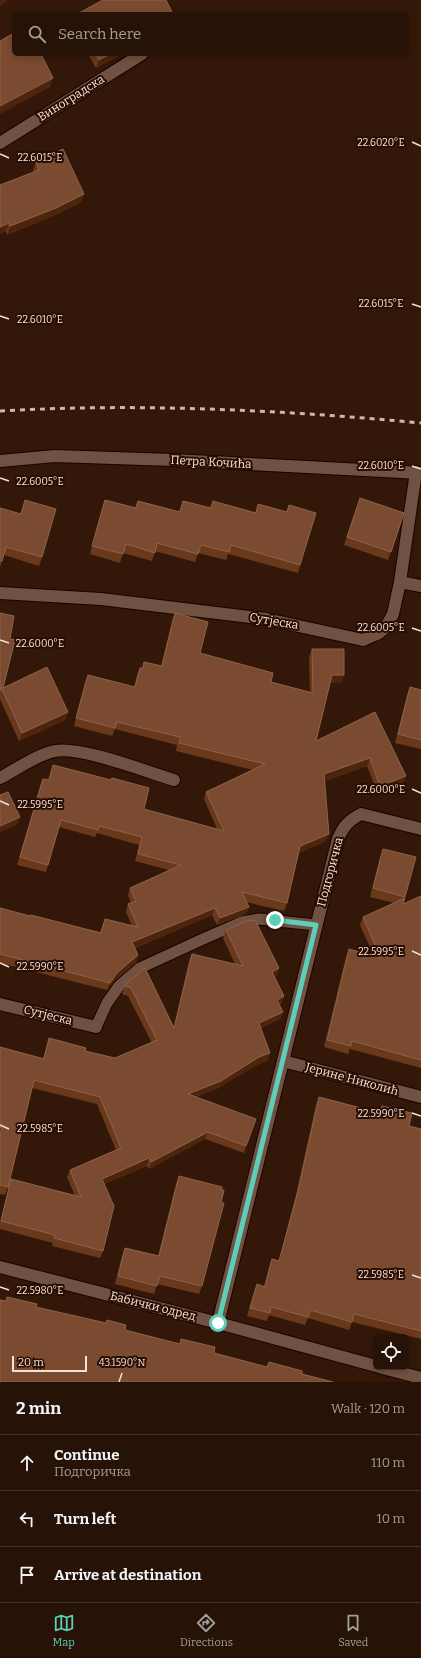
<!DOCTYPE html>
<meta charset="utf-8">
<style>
:root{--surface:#261207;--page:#322015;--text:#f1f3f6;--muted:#a49e9b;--line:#423228;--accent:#5dceb8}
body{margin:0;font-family:Bitter,serif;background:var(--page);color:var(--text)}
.controls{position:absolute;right:12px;bottom:12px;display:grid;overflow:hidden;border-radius:6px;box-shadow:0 2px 6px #0003}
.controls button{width:36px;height:36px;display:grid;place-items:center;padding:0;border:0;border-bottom:1px solid var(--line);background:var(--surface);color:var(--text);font:20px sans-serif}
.scale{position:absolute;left:12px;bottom:10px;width:75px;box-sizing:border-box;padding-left:4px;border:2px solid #f6e2d9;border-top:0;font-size:11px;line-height:14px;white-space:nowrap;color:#f6e2d9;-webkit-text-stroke:3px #280e02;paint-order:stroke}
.stop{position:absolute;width:12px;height:12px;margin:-9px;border:3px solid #5dceb8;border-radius:50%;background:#fff}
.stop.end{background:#5dceb8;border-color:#fff;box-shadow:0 1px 4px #0008}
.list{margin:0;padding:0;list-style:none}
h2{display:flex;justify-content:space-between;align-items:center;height:52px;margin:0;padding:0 16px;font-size:17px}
h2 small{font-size:13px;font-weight:400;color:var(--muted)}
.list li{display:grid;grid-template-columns:26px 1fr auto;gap:12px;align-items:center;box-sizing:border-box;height:56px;padding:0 16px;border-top:1px solid var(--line)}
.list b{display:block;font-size:15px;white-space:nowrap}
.list p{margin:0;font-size:13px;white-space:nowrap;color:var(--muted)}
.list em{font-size:13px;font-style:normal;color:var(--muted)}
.icon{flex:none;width:22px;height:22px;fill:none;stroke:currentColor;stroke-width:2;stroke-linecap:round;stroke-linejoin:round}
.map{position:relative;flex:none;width:421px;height:1382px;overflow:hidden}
.search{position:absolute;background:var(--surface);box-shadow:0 2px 6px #0003;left:12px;right:12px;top:12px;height:44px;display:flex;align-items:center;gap:10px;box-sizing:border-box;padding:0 14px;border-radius:6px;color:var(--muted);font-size:15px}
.sheet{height:220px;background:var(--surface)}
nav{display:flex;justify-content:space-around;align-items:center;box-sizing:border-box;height:56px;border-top:1px solid var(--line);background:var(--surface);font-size:11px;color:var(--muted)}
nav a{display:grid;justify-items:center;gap:2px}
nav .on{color:var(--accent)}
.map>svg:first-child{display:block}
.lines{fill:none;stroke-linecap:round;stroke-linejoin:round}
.lane-casing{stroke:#190300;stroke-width:13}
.street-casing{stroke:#190300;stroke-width:14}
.lane{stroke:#715141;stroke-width:11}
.street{stroke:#715141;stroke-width:12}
.rail{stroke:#ceb8ae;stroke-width:3;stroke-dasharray:5 5;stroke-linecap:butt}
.wall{fill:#6a391b}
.shaded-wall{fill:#4e240b}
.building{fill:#7a4b30;stroke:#8d634a}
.route{stroke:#5dceb8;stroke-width:5}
.ticks{fill:none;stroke:#f6e2d9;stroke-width:1.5}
.labels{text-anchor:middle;stroke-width:4;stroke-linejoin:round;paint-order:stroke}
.street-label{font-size:12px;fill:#f6e2d9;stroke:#280e02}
.ticks-label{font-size:10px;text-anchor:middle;fill:#f6e2d9;stroke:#280e02;stroke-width:4;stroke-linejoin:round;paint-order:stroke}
</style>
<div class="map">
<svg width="421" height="1382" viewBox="0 0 421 1382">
<rect width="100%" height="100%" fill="#331809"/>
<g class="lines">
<!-- lane casing -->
<g class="lane-casing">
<polyline id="lane" points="96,1027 107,1003 119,986 140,968 203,939 242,922 259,919 316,925"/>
</g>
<!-- street casing -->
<g class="street-casing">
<g id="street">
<polyline points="0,143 142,54"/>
<polyline points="0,461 55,456 173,460 421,473"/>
<polyline points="400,582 421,586"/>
<polyline points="0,593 101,599 266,619 363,640 379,633 386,627 393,614 400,582 416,472"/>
<path d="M0,778C17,769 36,755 55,751C81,746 147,772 174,780"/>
<polyline points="0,1004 96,1027"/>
<polyline points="283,1061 421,1097"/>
<polyline points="0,1267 218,1323 376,1366"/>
<path d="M218,1323L338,839C343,827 349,820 361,814L421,829"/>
<polyline points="379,1367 421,1378"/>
</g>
</g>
<!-- lane -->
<use href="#lane" class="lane"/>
<!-- street -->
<use href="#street" class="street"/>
<!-- rail -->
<path class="rail" d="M0,411C141,403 281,410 421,423"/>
</g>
<!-- wall -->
<g class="wall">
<polygon points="88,54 122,54 96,68"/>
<polygon points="36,162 84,194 81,202 53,216 7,235 6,231 0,234 34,172 33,170"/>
<polygon points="360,498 404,513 388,560 344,545"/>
<polygon points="25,500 42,557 39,566 4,555 0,567 0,508 21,514"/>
<polygon points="105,500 135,508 138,501 179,512 183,501 210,508 213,501 255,513 258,504 286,512 289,505 300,565 298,573 228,554 226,560 198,553 195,562 155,551 152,561 123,553 120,563 90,554 102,508"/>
<polygon points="0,613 10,639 3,688 68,712 65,720 19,741 0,699"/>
<polygon points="175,613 200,653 271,682 310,692 309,657 312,649 342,682 330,683 316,741 375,712 403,784 378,794 367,766 325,781 326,841 299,853 287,903 284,911 246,902 249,907 246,914 217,925 212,915 135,948 138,955 136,963 114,981 107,990 0,963 0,908 30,916 100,932 105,919 132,926 126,912 128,904 131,903 128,895 130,888 169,870 135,861 139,845 97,833 95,837 59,827 48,865 46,872 17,865 40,786 43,779 48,780 53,765 111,780 112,778 144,809 217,829 204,799 206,792 253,770 176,751 177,745 115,729 112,736 74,726 85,682 88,675 134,687 137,675 140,668 142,668 144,662 161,666 172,621"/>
<polygon points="410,687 421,690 421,749 395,743 407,695"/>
<polygon points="383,849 416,857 403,904 421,896 421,1068 350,1049 348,1054 324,1047 346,957 349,949 374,956 360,925 363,917 394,903 370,897 380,857"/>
<polygon points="226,930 279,968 277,976 274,977 284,996 281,1004 279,1005 283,1012 280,1019 261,1028 268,1060 257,1065 218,1088 196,1097 246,1146 244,1153 205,1139 149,1169 147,1166 104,1184 103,1251 100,1258 52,1246 53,1243 0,1229 0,1222 9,1187 11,1179 75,1196 67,1177 70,1170 116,1150 97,1104 32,1088 8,1187 5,1195 0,1194 0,1047 43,1058 49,1038 85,1051 115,1058 152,1043 128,996 122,994 125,986 127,983 174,1027 189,961 192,954 235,964 223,938"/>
<polygon points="319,1097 380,1113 382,1106 409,1126 421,1129 421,1339 352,1322 349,1330 308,1318 305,1325 269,1315 267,1321 247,1316 254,1292 257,1284 264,1286 269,1267 272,1259 279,1261 295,1199 316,1105"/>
<polygon points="179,1176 221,1190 221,1203 202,1286 199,1294 157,1284 154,1294 115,1284 122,1256 125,1248 158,1256 176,1184"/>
</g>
<!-- shaded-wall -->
<g class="shaded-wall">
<polygon points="0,0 8,0 0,6"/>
<polygon points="110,54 122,54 96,68 99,60"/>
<polygon points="53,78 50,87 0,114 0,106"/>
<polygon points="84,194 81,202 53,216 7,235 10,226"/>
<polygon points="9,223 6,231 0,234 0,227"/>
<polygon points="332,675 344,675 342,682 329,683"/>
<polygon points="68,712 65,720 19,741 22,733"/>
<polygon points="370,758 367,766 322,782 324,774"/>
<polygon points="406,776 403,784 378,794 380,786"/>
<polygon points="20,817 17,825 0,832 0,826"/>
<polygon points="329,834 326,841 298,854 300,846"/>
<polygon points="249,907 246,914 217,925 220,918"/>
<polygon points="215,908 212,915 129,950 132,942"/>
<polygon points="138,955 136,963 114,981 107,990 110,983 117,973"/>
<polygon points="279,968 277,976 269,979 272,972"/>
<polygon points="284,996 281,1004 274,1007 277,1000"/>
<polygon points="283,1012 280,1019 256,1030 259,1023"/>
<polygon points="270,1053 268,1060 257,1065 218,1088 185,1101 188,1094 259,1057"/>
<polygon points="208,1132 205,1139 149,1169 151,1162"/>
<polygon points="149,1158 147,1166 99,1186 102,1179"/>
</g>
<!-- building -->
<g class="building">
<polygon points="103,0 166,0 173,14 77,14"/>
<polygon points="14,33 14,54 41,54 53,78 0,106 0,41"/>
<polygon points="96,54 110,54 99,60"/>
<polygon points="63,149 84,194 56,208 10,226 9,223 0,227 0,185 39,170 36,162"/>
<polygon points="360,498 404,513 391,552 347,537"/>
<polygon points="25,500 56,509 42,557 6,547 2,561 0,561 0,508 21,514"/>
<polygon points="105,500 136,508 138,501 180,512 183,501 211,508 213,501 256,513 258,504 287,512 289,505 316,513 300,565 231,545 229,552 201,545 198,554 157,543 155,553 126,544 123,554 92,546"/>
<polygon points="0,613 14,616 10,639 15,640 3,688 47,667 68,712 22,733 1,687 0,691"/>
<polygon points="175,613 208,622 200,653 273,673 271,682 313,693 312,649 344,649 344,675 332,675 316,741 375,712 406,776 380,786 370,758 324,774 329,834 300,846 287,903 242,892 249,907 220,918 215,908 132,942 138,955 117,973 110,983 0,954 0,908 30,916 31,915 101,933 105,919 138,927 128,904 136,901 130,888 181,865 138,854 142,837 99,826 98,830 61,820 48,865 20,857 43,779 49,780 53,765 111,780 112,778 149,788 144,809 224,831 206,792 265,764 179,743 180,737 117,722 115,728 76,718 88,675 135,687 140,668 143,668 144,662 162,666"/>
<polygon points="410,687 421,690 421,740 398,734"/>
<polygon points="8,792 20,817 0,826 0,795"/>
<polygon points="383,849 416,857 405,897 373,888"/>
<polygon points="421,896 421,1060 352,1041 351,1046 327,1040 349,949 381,958 363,917 405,898 403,904"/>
<polygon points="255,920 279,968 272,972 284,996 277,1000 283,1012 259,1023 270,1053 259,1057 221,1081 188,1094 256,1119 246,1146 208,1132 151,1162 149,1158 102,1179 114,1206 103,1251 54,1238 55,1235 1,1221 11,1179 81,1197 70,1170 121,1148 100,1097 34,1080 8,1187 0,1185 0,1137 2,1128 0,1127 0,1047 44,1059 49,1038 86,1048 85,1051 115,1058 157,1040 131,988 125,986 127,983 145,968 174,1028 192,954 243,966 226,930 247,921"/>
<polygon points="319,1097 380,1113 382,1106 412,1113 409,1126 421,1129 421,1331 354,1314 352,1322 310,1310 308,1317 271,1307 270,1313 250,1308 257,1284 265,1287 272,1259 279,1261 298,1191"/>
<polygon points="179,1176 222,1187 221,1190 224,1190 221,1203 224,1203 202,1286 160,1276 157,1286 118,1276 125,1248 159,1256"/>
<polygon points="7,1297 37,1304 36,1307 106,1323 107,1320 126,1325 125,1330 180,1344 181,1339 215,1347 214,1353 267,1367 269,1362 302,1371 302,1374 333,1382 0,1382 0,1300 6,1301"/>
</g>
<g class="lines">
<!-- route -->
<polyline class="route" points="218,1323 316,925 275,920"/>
</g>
<!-- ticks -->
<path class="ticks" d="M412,142L421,146M0,154L9,158M412,304L421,307M0,316L9,319M412,466L421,469M0,478L9,481M412,628L421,631M0,640L9,643M412,789L421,793M0,801L9,805M412,951L421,955M0,963L9,967M412,1113L421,1116M0,1125L9,1129M412,1275L421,1278M0,1287L9,1290M119,1382L122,1373"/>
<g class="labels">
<!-- street labels -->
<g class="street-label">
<text transform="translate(71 98) rotate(-32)" y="4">Виноградска</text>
<text transform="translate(211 462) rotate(3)" y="4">Петра Кочића</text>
<text transform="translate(274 621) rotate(10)" y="4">Сутјеска</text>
<text transform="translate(330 872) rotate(-75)" y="4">Подгоричка</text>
<text transform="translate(48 1015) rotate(14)" y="4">Сутјеска</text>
<text transform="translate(352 1079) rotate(15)" y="4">Јерине Николић</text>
<text transform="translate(153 1306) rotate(14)" y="4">Бабички одред</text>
</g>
</g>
<g class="ticks-label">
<text x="381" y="146">22.6020°E</text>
<text x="40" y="161">22.6015°E</text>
<text x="381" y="307">22.6015°E</text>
<text x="40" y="323">22.6010°E</text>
<text x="381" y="469">22.6010°E</text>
<text x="40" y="485">22.6005°E</text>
<text x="381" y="631">22.6005°E</text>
<text x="40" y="647">22.6000°E</text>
<text x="381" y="793">22.6000°E</text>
<text x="40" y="808">22.5995°E</text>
<text x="381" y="955">22.5995°E</text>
<text x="40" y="970">22.5990°E</text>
<text x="381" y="1117">22.5990°E</text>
<text x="40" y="1132">22.5985°E</text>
<text x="381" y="1278">22.5985°E</text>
<text x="40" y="1294">22.5980°E</text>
<text x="122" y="1366">43.1590°N</text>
</g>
</svg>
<div class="controls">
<button><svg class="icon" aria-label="locate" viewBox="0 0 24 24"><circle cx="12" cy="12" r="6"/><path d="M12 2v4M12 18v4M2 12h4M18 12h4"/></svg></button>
</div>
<div class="scale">20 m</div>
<div class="stop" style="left:218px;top:1323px"></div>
<div class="stop end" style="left:275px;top:920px"></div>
<div class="search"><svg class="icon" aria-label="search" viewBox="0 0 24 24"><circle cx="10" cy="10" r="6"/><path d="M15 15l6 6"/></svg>Search here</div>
</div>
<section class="sheet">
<h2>2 min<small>Walk · 120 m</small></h2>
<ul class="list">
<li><svg class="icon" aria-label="ahead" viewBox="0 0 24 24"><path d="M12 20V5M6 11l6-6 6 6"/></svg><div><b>Continue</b><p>Подгоричка</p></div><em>110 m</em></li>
<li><svg class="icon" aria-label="left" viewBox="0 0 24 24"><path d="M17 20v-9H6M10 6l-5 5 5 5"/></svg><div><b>Turn left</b></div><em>10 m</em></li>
<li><svg class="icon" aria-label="arrive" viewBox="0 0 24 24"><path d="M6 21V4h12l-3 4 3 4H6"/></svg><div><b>Arrive at destination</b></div></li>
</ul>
</section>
<nav>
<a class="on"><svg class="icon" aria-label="map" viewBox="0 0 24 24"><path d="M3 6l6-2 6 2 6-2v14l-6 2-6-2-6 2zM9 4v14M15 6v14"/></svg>Map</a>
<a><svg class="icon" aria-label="directions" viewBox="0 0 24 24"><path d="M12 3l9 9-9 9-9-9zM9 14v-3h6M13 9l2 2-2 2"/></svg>Directions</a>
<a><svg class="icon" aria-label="saved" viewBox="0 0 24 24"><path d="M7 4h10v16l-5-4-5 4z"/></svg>Saved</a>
</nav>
